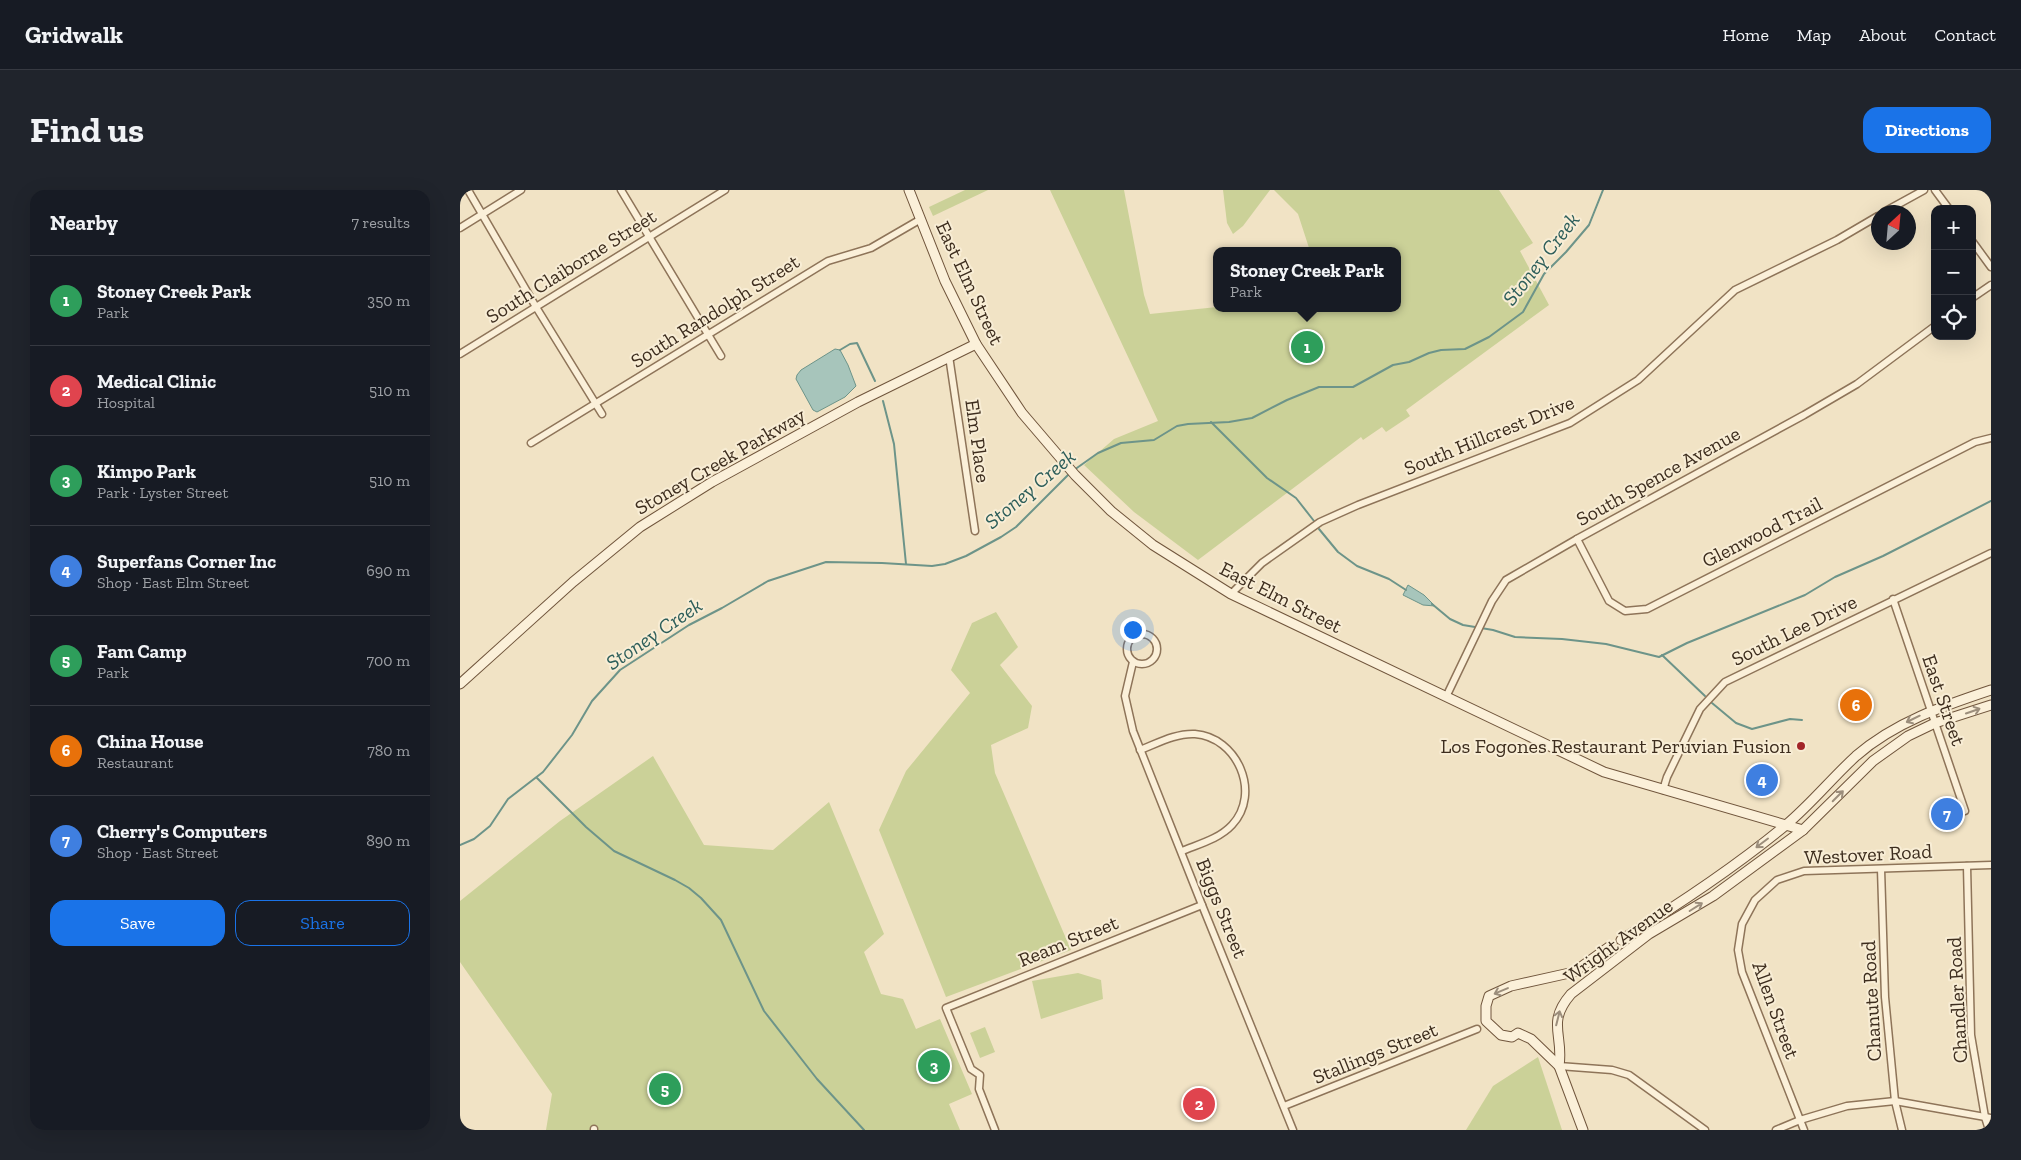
<!DOCTYPE html>
<meta charset="utf-8">
<style>
:root{--surface:#171b24;--page:#20242c;--text:#f1f3f6;--muted:#9ea1a6;--line:#363941;--accent:#1a73e8}
body{margin:0;font-family:"Zilla Slab",serif;background:var(--page);color:var(--text)}
.controls{position:absolute;right:15px;top:15px;display:grid;overflow:hidden;border-radius:10px;box-shadow:0 5px 20px #0002}
.controls button{width:45px;height:45px;display:grid;place-items:center;padding:0;border:0;border-bottom:1px solid var(--line);background:var(--surface);color:var(--text);font:25px sans-serif}
.compass{position:absolute;left:1411px;top:15px;width:45px;height:45px;border-radius:50%;background:var(--surface);box-shadow:0 5px 20px #0002;rotate:26deg}
.you{position:absolute;left:672px;top:439px;width:18px;height:18px;margin:-12px;border:4px solid #fff;border-radius:50%;background:#1a73e8;box-shadow:0 0 0 8px #1a73e833}
.badge{display:grid;place-items:center;width:32px;height:32px;border-radius:50%;background:var(--accent);color:#fff;font-size:16px;font-weight:700}
.pin{position:absolute;translate:-50% -50%;border:2px solid #fff;box-shadow:0 1px 5px #0006}
.popup{position:absolute;left:753px;top:57px;width:188px;height:65px;box-sizing:border-box;display:grid;place-content:center;border-radius:10px;background:var(--surface);filter:drop-shadow(0 1px 4px #0005);font-size:16px;white-space:nowrap;color:var(--muted)}
.popup b{font-size:19px;color:var(--text)}
.popup::after{content:'';position:absolute;left:50%;top:100%;margin-left:-10px;border:10px solid transparent;border-top-color:var(--surface)}
.list{margin:0;padding:0;list-style:none}
h2{display:flex;justify-content:space-between;align-items:center;height:65px;margin:0;padding:0 20px;font-size:21px}
h2 small{font-size:16px;font-weight:400;color:var(--muted)}
.list li{display:grid;grid-template-columns:32px 1fr auto;gap:15px;align-items:center;box-sizing:border-box;height:90px;padding:0 20px;border-top:1px solid var(--line)}
.list b{display:block;font-size:19px;white-space:nowrap}
.list p{margin:0;font-size:16px;white-space:nowrap;color:var(--muted)}
.list em{font-size:16px;font-style:normal;color:var(--muted)}
.actions{display:flex;gap:10px;padding:15px 20px}
.actions a{flex:1;padding:11px 0;border:1px solid var(--accent);border-radius:15px;text-align:center;font-size:18px;color:var(--accent)}
.actions .main{background:var(--accent);color:#fff}
.icon{flex:none;width:28px;height:28px;fill:none;stroke:currentColor;stroke-width:2;stroke-linecap:round;stroke-linejoin:round}
.map{position:relative;flex:none;width:1531px;height:940px;overflow:hidden;border-radius:15px}
header{display:flex;align-items:center;gap:30px;box-sizing:border-box;height:70px;padding:0 25px;background:var(--surface);border-bottom:1px solid var(--line)}
header strong{font-size:24px}
nav{display:flex;gap:28px;margin-inline-start:auto;font-size:18px}
.intro{display:flex;align-items:center;justify-content:space-between;box-sizing:border-box;height:120px;padding:0 30px}
h1{margin:0;font-size:35px}
.button{padding:12px 22px;border-radius:15px;background:var(--accent);color:#fff;font-size:18px;font-weight:700}
main{display:flex;gap:30px;padding:0 30px}
aside{flex:1;background:var(--surface);border-radius:15px;box-shadow:0 5px 20px #0002}
.map>svg:first-child{display:block}
.green{fill:#cbd198}
.water{fill:#a7c5bb;stroke:#6d9489}
.lines{fill:none;stroke-linecap:round;stroke-linejoin:round}
.stream{stroke:#6d9489;stroke-width:2}
.street-casing{stroke:#8e7459;stroke-width:9}
.secondary-casing{stroke:#70553c;stroke-width:11}
.street{stroke:#fbf0d9;stroke-width:6}
.secondary{stroke:#fbf0d9;stroke-width:9}
.oneway{stroke:#9c8e7c}
.poi-dot{fill:#a22528;stroke:#f8edd5;stroke-width:2}
.labels{text-anchor:middle;stroke-width:4;stroke-linejoin:round;paint-order:stroke}
.street-label{font-size:20px;fill:#3d2d1e;stroke:#f8edd5}
.poi-label{font-size:20px;fill:#3d2d1e;stroke:#f8edd5;text-anchor:end}
.water-label{font-size:21px;font-style:italic;fill:#2d5e5a;stroke:#f8edd5}
</style>
<header>
<strong>Gridwalk</strong>
<nav><a>Home</a><a>Map</a><a>About</a><a>Contact</a></nav>
</header>
<div class="intro"><h1>Find us</h1><a class="button">Directions</a></div>
<main>
<aside>
<h2>Nearby<small>7 results</small></h2>
<ul class="list">
<li><span class="badge" style="background:#2e9e5b">1</span><div><b>Stoney Creek Park</b><p>Park</p></div><em>350 m</em></li>
<li><span class="badge" style="background:#e0444e">2</span><div><b>Medical Clinic</b><p>Hospital</p></div><em>510 m</em></li>
<li><span class="badge" style="background:#2e9e5b">3</span><div><b>Kimpo Park</b><p>Park · Lyster Street</p></div><em>510 m</em></li>
<li><span class="badge" style="background:#3f7fe0">4</span><div><b>Superfans Corner Inc</b><p>Shop · East Elm Street</p></div><em>690 m</em></li>
<li><span class="badge" style="background:#2e9e5b">5</span><div><b>Fam Camp</b><p>Park</p></div><em>700 m</em></li>
<li><span class="badge" style="background:#e8710a">6</span><div><b>China House</b><p>Restaurant</p></div><em>780 m</em></li>
<li><span class="badge" style="background:#3f7fe0">7</span><div><b>Cherry's Computers</b><p>Shop · East Street</p></div><em>890 m</em></li>
</ul>
<div class="actions"><a class="main">Save</a><a>Share</a></div>
</aside>
<div class="map">
<svg width="1531" height="940" viewBox="0 0 1531 940">
<rect width="100%" height="100%" fill="#f1e3c5"/>
<!-- green -->
<g class="green">
<polygon points="505,0 528,0 473,26 469,17"/>
<polygon points="590,0 664,0 684,105 690,124 757,117 937,118 937,61 850,61 838,24 814,0 1039,0 1073,53 1060,61 1089,115 946,220 950,226 926,242 922,237 903,250 901,247 738,370 674,322 624,275 654,249 698,231"/>
<polygon points="763,0 810,0 783,36 773,44 767,33"/>
<polygon points="536,422 558,457 540,475 572,516 568,538 531,555 535,583 611,760 486,807 419,640 446,581 510,503 491,480 512,433"/>
<polygon points="193,566 244,655 313,660 369,612 424,744 404,762 421,804 443,809 456,839 480,829 512,904 489,914 500,940 86,940 92,904 0,772 0,711 100,631"/>
<polygon points="618,783 641,790 643,809 581,829 572,791"/>
<polygon points="525,837 535,862 520,868 510,843"/>
<polygon points="1078,867 1102,940 1006,940 1033,896"/>
</g>
<!-- water -->
<g class="water">
<polygon points="375,159 380,160 388,175 396,196 385,207 357,222 353,220 336,189 337,185 341,180"/>
<polygon points="948,395 964,405 975,416 963,415 943,405"/>
</g>
<g class="lines">
<!-- stream -->
<g class="stream">
<polyline points="380,160 390,154 397,153 415,191"/>
<polyline points="423,211 434,254 446,374"/>
<polyline points="751,232 807,288 836,308 854,331"/>
<polyline points="614,280 638,263 661,253 694,250 717,236 728,234 769,232 792,228 827,210 859,197 893,197 933,175 949,172 969,163 981,160 1005,159 1029,147 1063,122 1084,84 1106,62 1129,35 1143,0"/>
<polyline points="859,339 878,362 897,376 929,389 946,400"/>
<polyline points="972,414 990,429 1003,435 1033,440 1055,447 1102,449 1146,454 1199,467 1227,453 1345,405 1375,387 1423,366 1531,311"/>
<polyline points="1202,465 1245,506"/>
<polyline points="1252,513 1276,533 1292,539 1330,529 1342,530"/>
<polyline points="77,588 126,637 154,661 215,690 229,698 241,708 261,730 304,821 357,889 404,940"/>
<polyline points="0,655 14,649 30,636 48,609 83,582 112,545 132,511 160,480 229,435 262,418 308,391 366,372 422,373 472,376 485,374 506,366 541,347 556,337 610,283"/>
</g>
<!-- street casing -->
<g class="street-casing">
<g id="street">
<polyline points="8,0 76,117 142,224"/>
<polyline points="161,0 261,166"/>
<polyline points="1475,0 1489,19"/>
<polyline points="1424,22 1464,0"/>
<polyline points="0,38 61,0"/>
<polyline points="1512,51 1531,77"/>
<polyline points="1512,108 1531,95"/>
<polyline points="0,164 265,0"/>
<polyline points="489,166 515,341"/>
<polyline points="71,253 368,71 411,58 461,29"/>
<polyline points="1117,349 1149,411 1165,421 1187,419 1515,252 1531,248"/>
<polyline points="771,404 802,373 860,332 898,315 1110,233 1178,190 1275,100 1377,50 1418,26"/>
<polyline points="1433,409 1505,621"/>
<circle cx="682" cy="459" r="15"/>
<polyline points="673,472 665,506 673,541 742,715 833,940"/>
<polyline points="986,507 1032,411 1046,390 1117,349 1344,225 1397,194 1475,136"/>
<path d="M680,560C698,553 716,543 735,544C777,547 802,603 772,635C759,649 739,654 722,661"/>
<polyline points="1203,600 1207,587 1240,519 1265,492 1531,363"/>
<polyline points="1507,676 1511,845 1525,927 1529,940"/>
<polyline points="1421,679 1425,807 1435,911 1442,940"/>
<polyline points="1099,876 1152,880 1169,885 1245,940"/>
<polyline points="824,916 1017,839"/>
<polyline points="134,939 134,940"/>
<polyline points="535,940 519,899 520,885 511,879 486,818 742,715"/>
<polyline points="1316,940 1340,930 1387,916 1435,911 1531,928"/>
<polyline points="1344,940 1282,782 1278,760 1282,734 1295,710 1317,690 1344,681 1531,675"/>
</g>
</g>
<!-- secondary casing -->
<g class="secondary-casing">
<g id="secondary">
<polyline points="449,0 485,91 516,154 562,223 615,285 651,321 693,355 771,404 1144,582 1343,640"/>
<polyline points="0,494 113,392 180,337 252,292 398,212 516,154"/>
<path d="M1161,750C1218,715 1274,678 1326,635C1351,614 1372,588 1396,566C1435,532 1483,516 1531,500"/>
<polyline points="1099,876 1071,849 1058,843 1052,847 1041,845 1026,831 1026,816 1029,806 1051,796 1114,782 1149,757"/>
<path d="M1123,940L1099,876C1104,845 1086,833 1111,804L1189,744L1253,706L1343,640L1413,571L1448,546L1475,533L1531,515"/>
</g>
</g>
<!-- street -->
<use href="#street" class="street"/>
<!-- secondary -->
<use href="#secondary" class="secondary"/>
</g>
<!-- one-way arrows -->
<defs><path id="oneway-shaft" d="M-6 0H5M1.5-3L5.5 0L1.5 3" fill="none" stroke-width="1.6" stroke-linecap="round" stroke-linejoin="round" transform="scale(1.25)"/></defs>
<g class="oneway">
<use href="#oneway-shaft" transform="translate(1513 521) rotate(-19)"/>
<use href="#oneway-shaft" transform="translate(1453 529) rotate(154)"/>
<use href="#oneway-shaft" transform="translate(1378 606) rotate(-45)"/>
<use href="#oneway-shaft" transform="translate(1302 653) rotate(143)"/>
<use href="#oneway-shaft" transform="translate(1236 717) rotate(-32)"/>
<use href="#oneway-shaft" transform="translate(1041 801) rotate(157)"/>
<use href="#oneway-shaft" transform="translate(1098 828) rotate(-76)"/>
</g>
<!-- markers -->
<circle class="poi-dot" cx="1341" cy="556" r="5"/>
<g class="labels">
<!-- street labels -->
<g class="street-label">
<text transform="translate(111 76) rotate(-32)" y="7">South Claiborne Street</text>
<text transform="translate(510 93) rotate(65)" y="7">East Elm Street</text>
<text transform="translate(255 121) rotate(-32)" y="7">South Randolph Street</text>
<text transform="translate(1029 245) rotate(-22)" y="7">South Hillcrest Drive</text>
<text transform="translate(518 251) rotate(82)" y="7">Elm Place</text>
<text transform="translate(260 271) rotate(-30)" y="7">Stoney Creek Parkway</text>
<text transform="translate(1198 286) rotate(-29)" y="7">South Spence Avenue</text>
<text transform="translate(1302 342) rotate(-27)" y="7">Glenwood Trail</text>
<text transform="translate(821 407) rotate(27)" y="7">East Elm Street</text>
<text transform="translate(1334 440) rotate(-26)" y="7">South Lee Drive</text>
<text transform="translate(1484 510) rotate(71)" y="7">East Street</text>
<text transform="translate(1408 664) rotate(-3)" y="7">Westover Road</text>
<text transform="translate(762 718) rotate(68)" y="7">Biggs Street</text>
<text transform="translate(608 751) rotate(-22)" y="7">Ream Street</text>
<text transform="translate(1158 751) rotate(-36)" y="7">Wright Avenue</text>
<text transform="translate(1497 810) rotate(-93)" y="7">Chandler Road</text>
<text transform="translate(1411 811) rotate(-93)" y="7">Chanute Road</text>
<text transform="translate(1316 820) rotate(70)" y="7">Allen Street</text>
<text transform="translate(915 863) rotate(-22)" y="7">Stallings Street</text>
</g>
<!-- poi labels -->
<g class="poi-label">
<text x="1331" y="563">Los Fogones Restaurant Peruvian Fusion</text>
</g>
<!-- water labels -->
<g class="water-label">
<text transform="translate(1081 69) rotate(-52)" y="7">Stoney Creek</text>
<text transform="translate(570 299) rotate(-40)" y="7">Stoney Creek</text>
<text transform="translate(194 444) rotate(-34)" y="7">Stoney Creek</text>
</g>
</g>
</svg>
<div class="controls">
<button>+</button>
<button>−</button>
<button><svg class="icon" aria-label="locate" viewBox="0 0 24 24"><circle cx="12" cy="12" r="6"/><path d="M12 2v4M12 18v4M2 12h4M18 12h4"/></svg></button>
</div>
<svg class="compass" viewBox="-18 -18 36 36"><path d="M0-13l5 13h-10z" fill="#e53935"/><path d="M0 13l5-13h-10z" fill="#9ea1a6"/></svg>
<div class="you"></div>
<div class="pin badge" style="left:847px;top:157px;background:#2e9e5b">1</div>
<div class="popup"><b>Stoney Creek Park</b>Park</div>
<div class="pin badge" style="left:739px;top:914px;background:#e0444e">2</div>
<div class="pin badge" style="left:474px;top:876px;background:#2e9e5b">3</div>
<div class="pin badge" style="left:1302px;top:590px;background:#3f7fe0">4</div>
<div class="pin badge" style="left:205px;top:899px;background:#2e9e5b">5</div>
<div class="pin badge" style="left:1396px;top:515px;background:#e8710a">6</div>
<div class="pin badge" style="left:1487px;top:624px;background:#3f7fe0">7</div>
</div>
</main>
